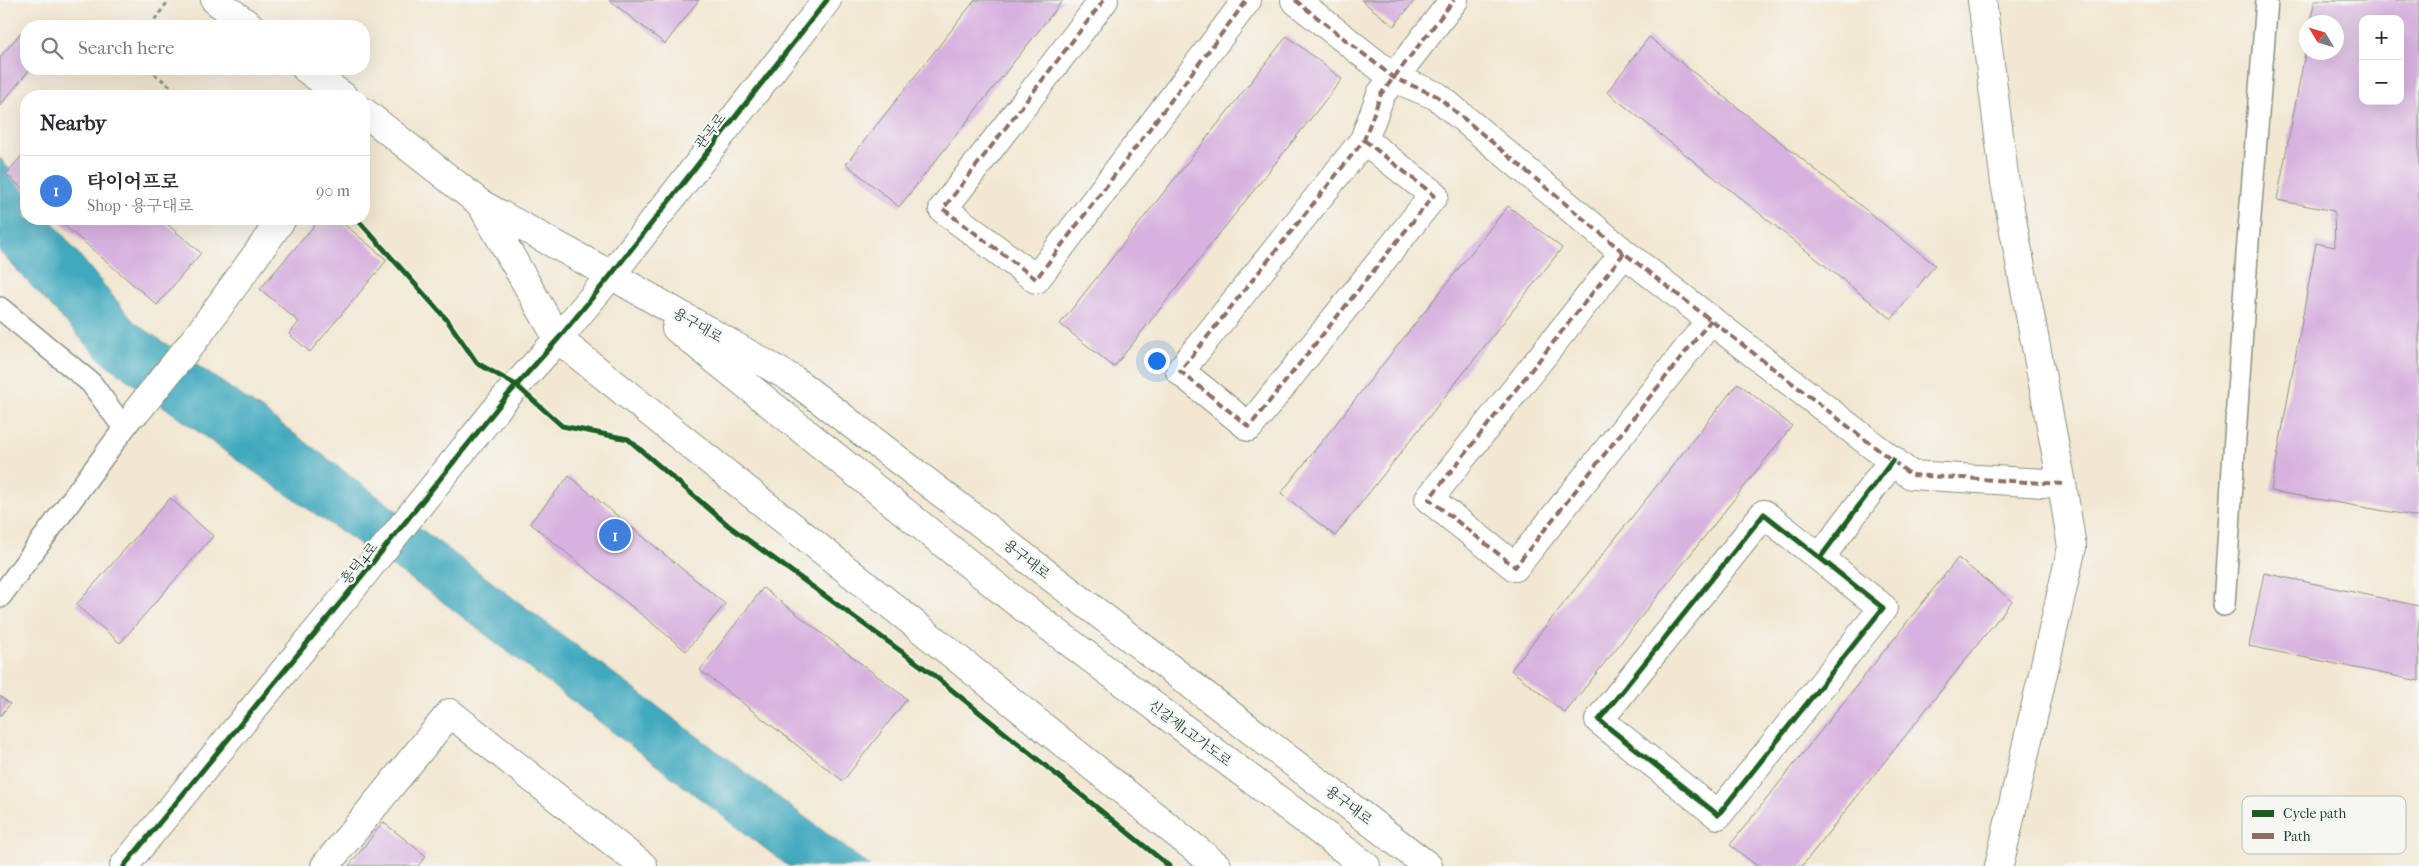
<!DOCTYPE html>
<meta charset="utf-8">
<style>
:root{--surface:#fff;--page:#f7f7f7;--text:#2b2b33;--muted:#7c7c81;--line:#e1e1e2;--accent:#b5179e}
body{margin:0;font-family:"IM FELL French Canon","Noto Serif KR",serif;background:var(--page);color:var(--text)}
.controls{position:absolute;right:15px;top:15px;display:grid;overflow:hidden;border-radius:10px;box-shadow:0 5px 20px #0002}
.controls button{width:45px;height:45px;display:grid;place-items:center;padding:0;border:0;border-bottom:1px solid var(--line);background:var(--surface);color:var(--text);font:25px sans-serif}
.compass{position:absolute;left:2299px;top:15px;width:45px;height:45px;border-radius:50%;background:var(--surface);box-shadow:0 5px 20px #0002;rotate:308deg}
.you{position:absolute;left:1156px;top:360px;width:18px;height:18px;margin:-12px;border:4px solid #fff;border-radius:50%;background:#1a73e8;box-shadow:0 0 0 8px #1a73e833}
.badge{display:grid;place-items:center;width:32px;height:32px;border-radius:50%;background:var(--accent);color:#fff;font-size:16px;font-weight:700}
.pin{position:absolute;translate:-50% -50%;border:2px solid #fff;box-shadow:0 1px 5px #0006}
.list{margin:0;padding:0;list-style:none}
h2{display:flex;justify-content:space-between;align-items:center;height:65px;margin:0;padding:0 20px;font-size:21px}
h2 small{font-size:16px;font-weight:400;color:var(--muted)}
.list li{display:grid;grid-template-columns:32px 1fr auto;gap:15px;align-items:center;box-sizing:border-box;height:70px;padding:0 20px;border-top:1px solid var(--line)}
.list b{display:block;font-size:19px;white-space:nowrap}
.list p{margin:0;font-size:16px;white-space:nowrap;color:var(--muted)}
.list em{font-size:16px;font-style:normal;color:var(--muted)}
.icon{flex:none;width:28px;height:28px;fill:none;stroke:currentColor;stroke-width:2;stroke-linecap:round;stroke-linejoin:round}
.map{position:relative;flex:none;width:2419px;height:866px;overflow:hidden}
.search{position:absolute;background:var(--surface);box-shadow:0 5px 20px #0002;left:20px;top:20px;width:350px;height:55px;display:flex;align-items:center;gap:12px;box-sizing:border-box;padding:0 18px;border-radius:20px;color:var(--muted);font-size:19px}
.panel{position:absolute;background:var(--surface);box-shadow:0 5px 20px #0002;left:20px;top:90px;width:350px;height:135px;border-radius:20px}
.map>svg:first-child{display:block}
.water{fill:#3fa9be;stroke:#2f7379}
.building{fill:#d7b1df;fill-rule:evenodd}
.lines{fill:none;stroke-linecap:round;stroke-linejoin:round}
.lane-casing{stroke:#889282;stroke-width:24}
.street-casing{stroke:#889282;stroke-width:30}
.secondary-casing{stroke:#889282;stroke-width:30}
.primary-casing{stroke:#889282;stroke-width:30}
.path{stroke:#889282;stroke-width:3;stroke-dasharray:4 4;stroke-linecap:butt}
.lane{stroke:#fff;stroke-width:21}
.street{stroke:#fff;stroke-width:28}
.secondary{stroke:#fff;stroke-width:28}
.primary{stroke:#fff;stroke-width:28}
.quiet{stroke:#8d6e63;stroke-width:4;stroke-dasharray:8 4;stroke-linecap:butt}
.cycleway-casing{stroke:#f6f6f2;stroke-width:8}
.cycleway{stroke:#1b5e20;stroke-width:5}
.labels{text-anchor:middle;stroke-width:4.5;stroke-linejoin:round;paint-order:stroke}
.street-label{font-size:14px;fill:#1f3d34;stroke:#f6f6f2}
.key{fill:#f6f6f2;stroke:#b6beb9;stroke-width:1}
.key-label{font-size:14px;fill:#1f3d34}
</style>
<div class="map">
<svg width="2419" height="866" viewBox="0 0 2419 866">
<rect width="100%" height="100%" fill="#f6f6f2"/>
<filter id="ink" filterUnits="userSpaceOnUse"><feTurbulence type="fractalNoise" baseFrequency=".02" numOctaves="2"/><feDisplacementMap in="SourceGraphic" scale="10" xChannelSelector="R" yChannelSelector="G"/><feConvolveMatrix kernelMatrix="1 2 1 2 8 2 1 2 1" color-interpolation-filters="sRGB"/></filter>
<filter id="wash" filterUnits="userSpaceOnUse"><feTurbulence type="fractalNoise" baseFrequency=".0096" numOctaves="4" result="noise"/><feDisplacementMap in="SourceGraphic" scale="20" xChannelSelector="R" yChannelSelector="G"/><feGaussianBlur stdDeviation="1.12" result="paint"/><feColorMatrix in="noise" values="0 0 0 0 0 0 0 0 0 0 0 0 0 0 0 0 0 1.4 0 .05"/><feComposite in="paint" operator="in"/></filter>
<g filter="url(#wash)">
<rect width="100%" height="100%" fill="#f2e7d1"/>
<!-- water -->
<polygon class="water" points="0,158 26,190 26,219 50,219 134,322 264,411 870,866 788,866 435,596 234,458 103,362 0,252"/>
<g id="blocks">
<!-- building -->
<g class="building">
<polygon points="609,0 699,0 665,44"/>
<polygon points="975,0 1063,0 899,207 846,164"/>
<polygon points="1361,0 1415,0 1394,26"/>
<path d="M2315,0H2419V517L2271,491L2316,243L2335,247L2334,211L2277,200L2306,48V52H2336V22H2310ZM2363,19H2400V101H2363Z"/>
<polygon points="24,29 26,31 26,69 30,69 0,106 0,57"/>
<polygon points="1287,36 1342,79 1114,367 1060,324"/>
<polygon points="1649,37 1935,265 1892,319 1607,92"/>
<polygon points="26,151 26,192 6,174"/>
<polygon points="1508,206 1562,248 1335,536 1281,493"/>
<polygon points="57,219 161,219 201,253 157,305"/>
<polygon points="320,219 338,219 387,260 310,352 289,334 299,322 260,289"/>
<polygon points="1738,383 1792,426 1565,713 1511,670"/>
<polygon points="569,476 725,604 686,651 530,523"/>
<polygon points="170,498 213,536 120,643 76,605"/>
<polygon points="1958,558 2012,601 1802,866 1757,866 1730,845"/>
<polygon points="2264,573 2419,606 2419,681 2249,646"/>
<polygon points="763,588 907,699 843,781 700,670"/>
<polygon points="0,696 10,704 0,716"/>
<polygon points="383,822 426,856 418,866 349,866"/>
</g>
</g>
</g>
<g filter="url(#ink)">
<use href="#blocks" fill-opacity="0" stroke="#889282" stroke-width="1"/>
<g class="lines">
<!-- lane casing -->
<g class="lane-casing">
<g id="lane">
<polyline points="0,308 91,383 124,428"/>
<polyline points="0,597 137,411"/>
<polyline points="2224,605 2247,255 2267,0"/>
</g>
</g>
<!-- street casing -->
<g class="street-casing">
<g id="street">
<polyline points="1104,0 943,209 1036,279 1247,0"/>
<polyline points="1295,0 1394,78 1437,96 1624,253 1911,475 2062,484"/>
<polyline points="1982,0 2005,183 2062,484 2072,547 1999,866"/>
<polyline points="1364,140 1434,195 1249,427 1180,371 1364,140 1381,94 1454,0"/>
<polyline points="1624,253 1429,499 1515,567 1711,320"/>
<polyline points="137,411 199,334 282,219"/>
<polyline points="1820,558 1883,608 1718,815 1599,720 1764,514 1820,558 1893,460"/>
<polyline points="325,866 450,713 643,866"/>
</g>
</g>
<!-- secondary casing -->
<g class="secondary-casing">
<g id="secondary">
<polyline points="1015,601 1366,866"/>
<polyline points="124,866 349,592 506,397 558,339 611,275 827,0"/>
</g>
</g>
<!-- primary casing -->
<g class="primary-casing">
<g id="primary">
<polyline points="215,0 250,26"/>
<polyline points="306,69 343,96"/>
<polyline points="364,112 481,204 611,275 794,380 1428,866"/>
<polyline points="481,204 558,339 1217,866"/>
<polyline points="676,328 1015,601"/>
</g>
</g>
<!-- path -->
<g class="path">
<polyline points="150,26 169,0"/>
<polyline points="148,69 183,96"/>
</g>
<!-- lane -->
<use href="#lane" class="lane"/>
<!-- street -->
<use href="#street" class="street"/>
<!-- secondary -->
<use href="#secondary" class="secondary"/>
<!-- primary -->
<use href="#primary" class="primary"/>
<!-- quiet -->
<g class="quiet">
<polyline points="1104,0 943,209 1036,279 1247,0"/>
<polyline points="1295,0 1394,78 1437,96 1624,253 1911,475 2062,484"/>
<polyline points="1364,140 1434,195 1249,427 1180,371 1364,140 1381,94 1454,0"/>
<polyline points="1624,253 1429,499 1515,567 1711,320"/>
</g>
<!-- cycleway casing -->
<g class="cycleway-casing">
<g id="cycleway">
<polyline points="357,219 447,320 477,363 516,385 562,426 628,439 729,526 931,673 1169,866"/>
<polyline points="1820,558 1883,608 1718,815 1599,720 1764,514 1820,558 1893,460"/>
<polyline points="124,866 349,592 506,397 558,339 611,275 827,0"/>
</g>
</g>
<!-- cycleway -->
<use href="#cycleway" class="cycleway"/>
</g>
</g>
<g class="labels">
<!-- street labels -->
<g class="street-label">
<text transform="translate(710 131) rotate(-52)" y="5">관곡로</text>
<text transform="translate(698 325) rotate(30)" y="5">용구대로</text>
<text transform="translate(1027 559) rotate(38)" y="5">용구대로</text>
<text transform="translate(359 563) rotate(-51)" y="5">흥덕4로</text>
<text transform="translate(1190 733) rotate(37)" y="5">신갈제1고가도로</text>
<text transform="translate(1349 805) rotate(37)" y="5">용구대로</text>
</g>
</g>
<!-- legend -->
<rect x="2242" y="796" width="164" height="58" rx="8" class="key"/>
<rect x="2252" y="810" width="22" height="7" fill="#1b5e20"/>
<rect x="2252" y="833" width="22" height="6" fill="#8d6e63"/>
<g class="key-label">
<text x="2283" y="818">Cycle path</text>
<text x="2283" y="841">Path</text>
</g>
</svg>
<div class="controls">
<button>+</button>
<button>−</button>
</div>
<svg class="compass" viewBox="-18 -18 36 36"><path d="M0-13l5 13h-10z" fill="#e53935"/><path d="M0 13l5-13h-10z" fill="#7c7c81"/></svg>
<div class="you"></div>
<div class="pin badge" style="left:615px;top:535px;background:#3f7fe0">1</div>
<div class="search"><svg class="icon" aria-label="search" viewBox="0 0 24 24"><circle cx="10" cy="10" r="6"/><path d="M15 15l6 6"/></svg>Search here</div>
<section class="panel">
<h2>Nearby<small></small></h2>
<ul class="list">
<li><span class="badge" style="background:#3f7fe0">1</span><div><b>타이어프로</b><p>Shop · 용구대로</p></div><em>90 m</em></li>
</ul>
</section>
</div>
